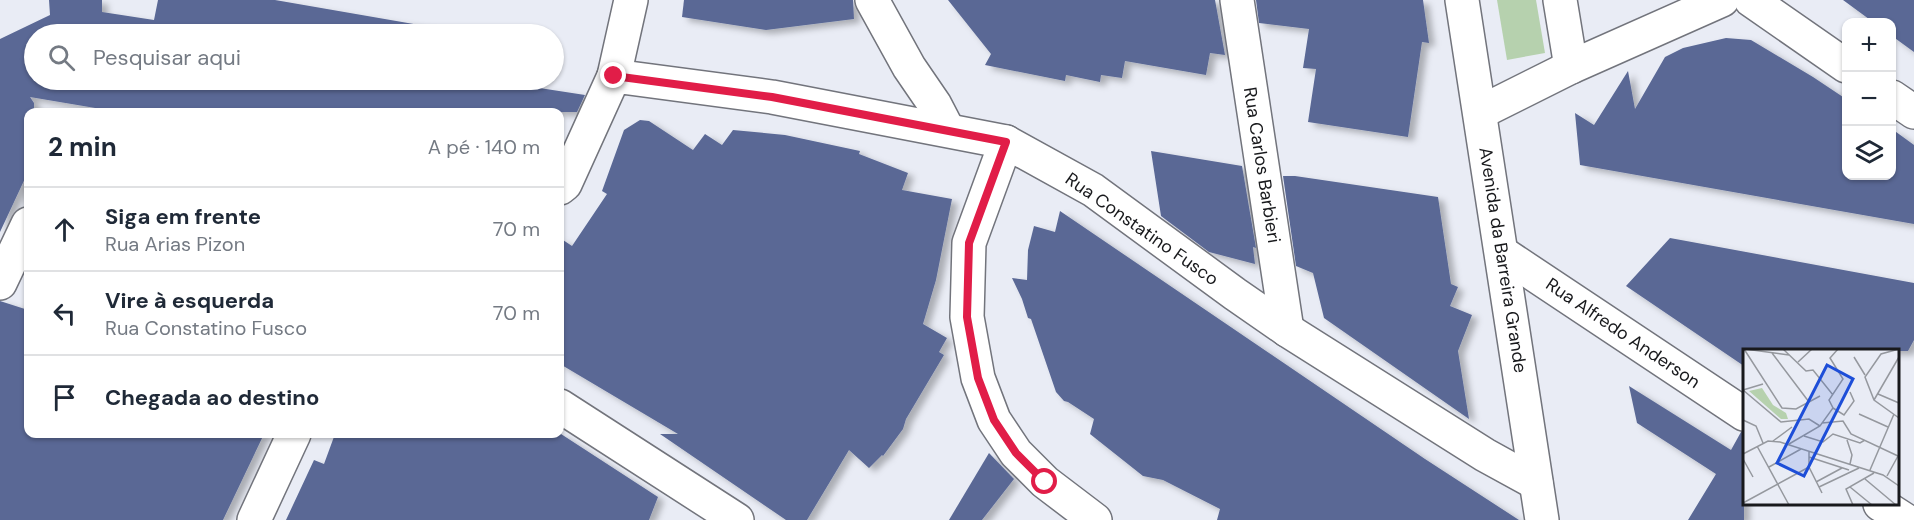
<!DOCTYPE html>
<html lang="pt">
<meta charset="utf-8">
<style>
:root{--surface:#fff;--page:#f6f6f7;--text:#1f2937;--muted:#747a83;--line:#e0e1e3}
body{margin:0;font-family:"DM Sans",sans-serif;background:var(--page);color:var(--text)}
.controls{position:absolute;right:18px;top:18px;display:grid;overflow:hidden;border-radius:12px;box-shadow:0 2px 4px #0004}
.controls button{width:54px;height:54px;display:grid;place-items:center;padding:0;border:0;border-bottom:2px solid var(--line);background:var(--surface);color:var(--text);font:30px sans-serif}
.stop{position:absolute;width:18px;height:18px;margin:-14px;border:4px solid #e11d48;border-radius:50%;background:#fff}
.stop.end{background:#e11d48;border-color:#fff;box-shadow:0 2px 6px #0008}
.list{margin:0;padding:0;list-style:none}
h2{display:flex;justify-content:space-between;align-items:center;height:78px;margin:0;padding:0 24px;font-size:26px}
h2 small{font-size:20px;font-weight:400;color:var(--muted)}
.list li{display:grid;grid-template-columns:39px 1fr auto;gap:18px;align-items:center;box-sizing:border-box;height:84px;padding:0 24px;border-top:2px solid var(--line)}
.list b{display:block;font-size:22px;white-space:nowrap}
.list p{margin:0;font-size:20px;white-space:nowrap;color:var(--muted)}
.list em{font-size:20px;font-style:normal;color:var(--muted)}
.icon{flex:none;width:33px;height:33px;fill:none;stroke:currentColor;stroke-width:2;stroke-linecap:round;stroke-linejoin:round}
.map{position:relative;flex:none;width:1914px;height:520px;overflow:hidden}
.search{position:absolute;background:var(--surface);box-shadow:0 2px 4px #0004;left:24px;top:24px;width:540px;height:66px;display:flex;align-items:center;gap:15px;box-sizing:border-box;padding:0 21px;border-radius:33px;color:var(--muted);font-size:22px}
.panel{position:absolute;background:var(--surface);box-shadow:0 2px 4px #0004;left:24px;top:108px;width:540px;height:330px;border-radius:12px}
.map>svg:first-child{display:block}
.green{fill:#b6d1ae}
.building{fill:#5a6895;filter:url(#shadow)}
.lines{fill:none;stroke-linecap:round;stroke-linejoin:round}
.minor-casing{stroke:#72747c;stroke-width:36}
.secondary-casing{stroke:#72747c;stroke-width:36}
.minor{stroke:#fff;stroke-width:33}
.secondary{stroke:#fff;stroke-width:33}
.route{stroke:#e11d48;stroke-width:8}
.labels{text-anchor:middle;stroke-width:5;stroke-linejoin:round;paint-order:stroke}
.street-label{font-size:18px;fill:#18191c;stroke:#fff}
.inset-road{fill:none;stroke:#95989e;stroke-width:1.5}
.view{fill:#1d4ed8;fill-opacity:0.15;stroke:#1d4ed8;stroke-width:3}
.inset-edge{fill:none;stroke:#18191c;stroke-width:3}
</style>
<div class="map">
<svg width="1914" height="520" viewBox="0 0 1914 520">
<defs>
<filter id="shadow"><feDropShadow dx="6" dy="4" stdDeviation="3" flood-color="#0004"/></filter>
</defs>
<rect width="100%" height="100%" fill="#e9ecf5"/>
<!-- green -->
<polygon class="green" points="1497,0 1536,0 1545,53 1507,60"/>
<!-- building -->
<g class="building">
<polygon points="49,0 102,0 102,12 154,20 158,0 275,0 454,31 453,34 34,34 34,80 533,80 533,87 585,95 577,112 119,112 30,97 34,103 34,112 28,112 28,172 0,232 0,39 50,15"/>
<polygon points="684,0 853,0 854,19 766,30 682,17"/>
<polygon points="948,0 1215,0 1225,55 1210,53 1206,75 1125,61 1122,78 1101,75 1100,82 1066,75 1065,81 985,65 991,54"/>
<polygon points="1256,0 1423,0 1429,43 1422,42 1408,137 1308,122 1316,69 1303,68 1309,29 1259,23"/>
<polygon points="1843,0 1914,0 1914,52 1892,36 1892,22 1873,22"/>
<polygon points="1726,38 1751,40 1813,77 1846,99 1846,176 1892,176 1892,129 1914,145 1914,224 1580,165 1575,113 1594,125 1628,71 1635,109 1665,57 1683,48"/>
<polygon points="640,120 649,121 693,150 705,134 722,145 733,130 785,135 860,151 859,154 908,173 902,190 952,199 936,280 923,324 947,338 939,352 944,355 906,419 903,429 883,456 882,455 869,468 849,450 807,520 786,520 660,434 678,434 560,364 560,238 572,246 607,194 602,191 624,130"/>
<polygon points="1151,151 1242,166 1256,248 1253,247 1255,264 1209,252 1161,216"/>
<polygon points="1283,176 1295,176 1438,197 1451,284 1458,287 1450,306 1472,315 1458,351 1469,419 1324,318 1313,273 1296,266"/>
<polygon points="1060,211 1425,459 1519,520 1217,520 1220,509 1163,480 1143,476 1090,434 1094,419 1068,402 1064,401 1056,392 1031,319 1028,318 1022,299 1012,278 1027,280 1028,250 1034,226 1055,232"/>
<polygon points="1670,238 1914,283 1914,340 1908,351 1744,351 1744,366 1626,286"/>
<polygon points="0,301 28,310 28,434 264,434 223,520 0,520"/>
<polygon points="1629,386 1731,450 1741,432 1744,432 1744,520 1688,520 1716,474 1637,423"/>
<polygon points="335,434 561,434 658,497 649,520 286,520 314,460 324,464"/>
<polygon points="989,453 1014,479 982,520 949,520"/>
</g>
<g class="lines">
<!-- minor casing -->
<g class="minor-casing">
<g id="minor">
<polyline points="872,0 909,67 935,105 948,130"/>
<polyline points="1237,0 1287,330"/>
<polyline points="1560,0 1571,67"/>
<polyline points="1751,0 1846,66"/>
<polyline points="614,76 631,0"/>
<polyline points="1892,97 1914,112"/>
<polyline points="1481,112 1571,67 1722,0"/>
<polyline points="1006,142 969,243 967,317 978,378 994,420 1016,453 1045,482 1095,520"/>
<polyline points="560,188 565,184 614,76 772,97 1006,142 1093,190 1235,294 1287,330 1485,455 1536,483"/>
<polyline points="1502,253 1744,414"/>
<polyline points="0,283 28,224"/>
<polyline points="560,406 737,520"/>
<polyline points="1880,504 1905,520"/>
<polyline points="254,520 294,434"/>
</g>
</g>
<!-- secondary casing -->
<g class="secondary-casing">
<polyline id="secondary" points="1462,0 1542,520"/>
</g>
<!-- minor -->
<use href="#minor" class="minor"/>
<!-- secondary -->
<use href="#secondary" class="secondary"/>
</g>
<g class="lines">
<!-- route -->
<polyline class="route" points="614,76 772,97 1006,142 969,243 967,317 978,378 994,420 1016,453 1045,482"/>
</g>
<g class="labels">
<!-- street labels -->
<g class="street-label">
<text transform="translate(1262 165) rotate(81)" y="6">Rua Carlos Barbieri</text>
<text transform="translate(1142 229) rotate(35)" y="6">Rua Constatino Fusco</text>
<text transform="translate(1503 260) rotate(81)" y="6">Avenida da Barreira Grande</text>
<text transform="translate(1623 333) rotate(34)" y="6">Rua Alfredo Anderson</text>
</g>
</g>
<!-- overview -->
<g transform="translate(1743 349)">
<rect width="156" height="156" fill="#e9ecf5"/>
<path d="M19,39L30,56L43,64L45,70H38L6,42Z" fill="#b6d1ae"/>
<path class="inset-road" d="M1,0L39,59L53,60L77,47M2,0L46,6M40,0L63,22L70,21L90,46M156,0L138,5L122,28L131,51L156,69M29,4L66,53M111,8L122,26M55,13L69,0M0,41L38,73L66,70L77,77M0,41L20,35M135,45L156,54M131,51L156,8M90,59L101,66L111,52L107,43M116,65L145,78M0,71L13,77L20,94M79,74L100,72L108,85L155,107M61,87L80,93L90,85L117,94L122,91M104,91L109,106L107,115M30,92L49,78M46,95L77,77L90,59L86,51L100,30L87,9L95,0M14,97L46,156M66,102V118L79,144M0,105L25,92L37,93L140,126L156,137M66,108L106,121M0,110L10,128M26,118L58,100M127,121L151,65M144,127L155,107M122,130L153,156M73,133L99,119M76,138L116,119M107,138L129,156M0,154L66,118M110,156L103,140L131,124"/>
<path class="view" d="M84,16L110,30L61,127L34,114Z"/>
<rect width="156" height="156" class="inset-edge"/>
</g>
</svg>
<div class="controls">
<button>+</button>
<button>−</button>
<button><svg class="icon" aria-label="layers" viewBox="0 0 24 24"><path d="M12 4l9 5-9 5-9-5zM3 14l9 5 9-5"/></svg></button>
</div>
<div class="stop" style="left:1045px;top:482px"></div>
<div class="stop end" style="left:614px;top:76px"></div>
<div class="search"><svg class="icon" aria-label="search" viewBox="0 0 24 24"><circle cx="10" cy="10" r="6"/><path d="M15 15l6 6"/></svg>Pesquisar aqui</div>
<section class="panel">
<h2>2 min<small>A pé · 140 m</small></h2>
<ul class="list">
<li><svg class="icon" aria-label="ahead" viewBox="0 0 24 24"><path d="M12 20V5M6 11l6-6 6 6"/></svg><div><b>Siga em frente</b><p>Rua Arias Pizon</p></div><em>70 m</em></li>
<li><svg class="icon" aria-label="left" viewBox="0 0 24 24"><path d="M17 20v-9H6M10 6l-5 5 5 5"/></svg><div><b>Vire à esquerda</b><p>Rua Constatino Fusco</p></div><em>70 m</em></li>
<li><svg class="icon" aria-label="arrive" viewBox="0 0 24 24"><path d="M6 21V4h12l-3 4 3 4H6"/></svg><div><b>Chegada ao destino</b></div></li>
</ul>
</section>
</div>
